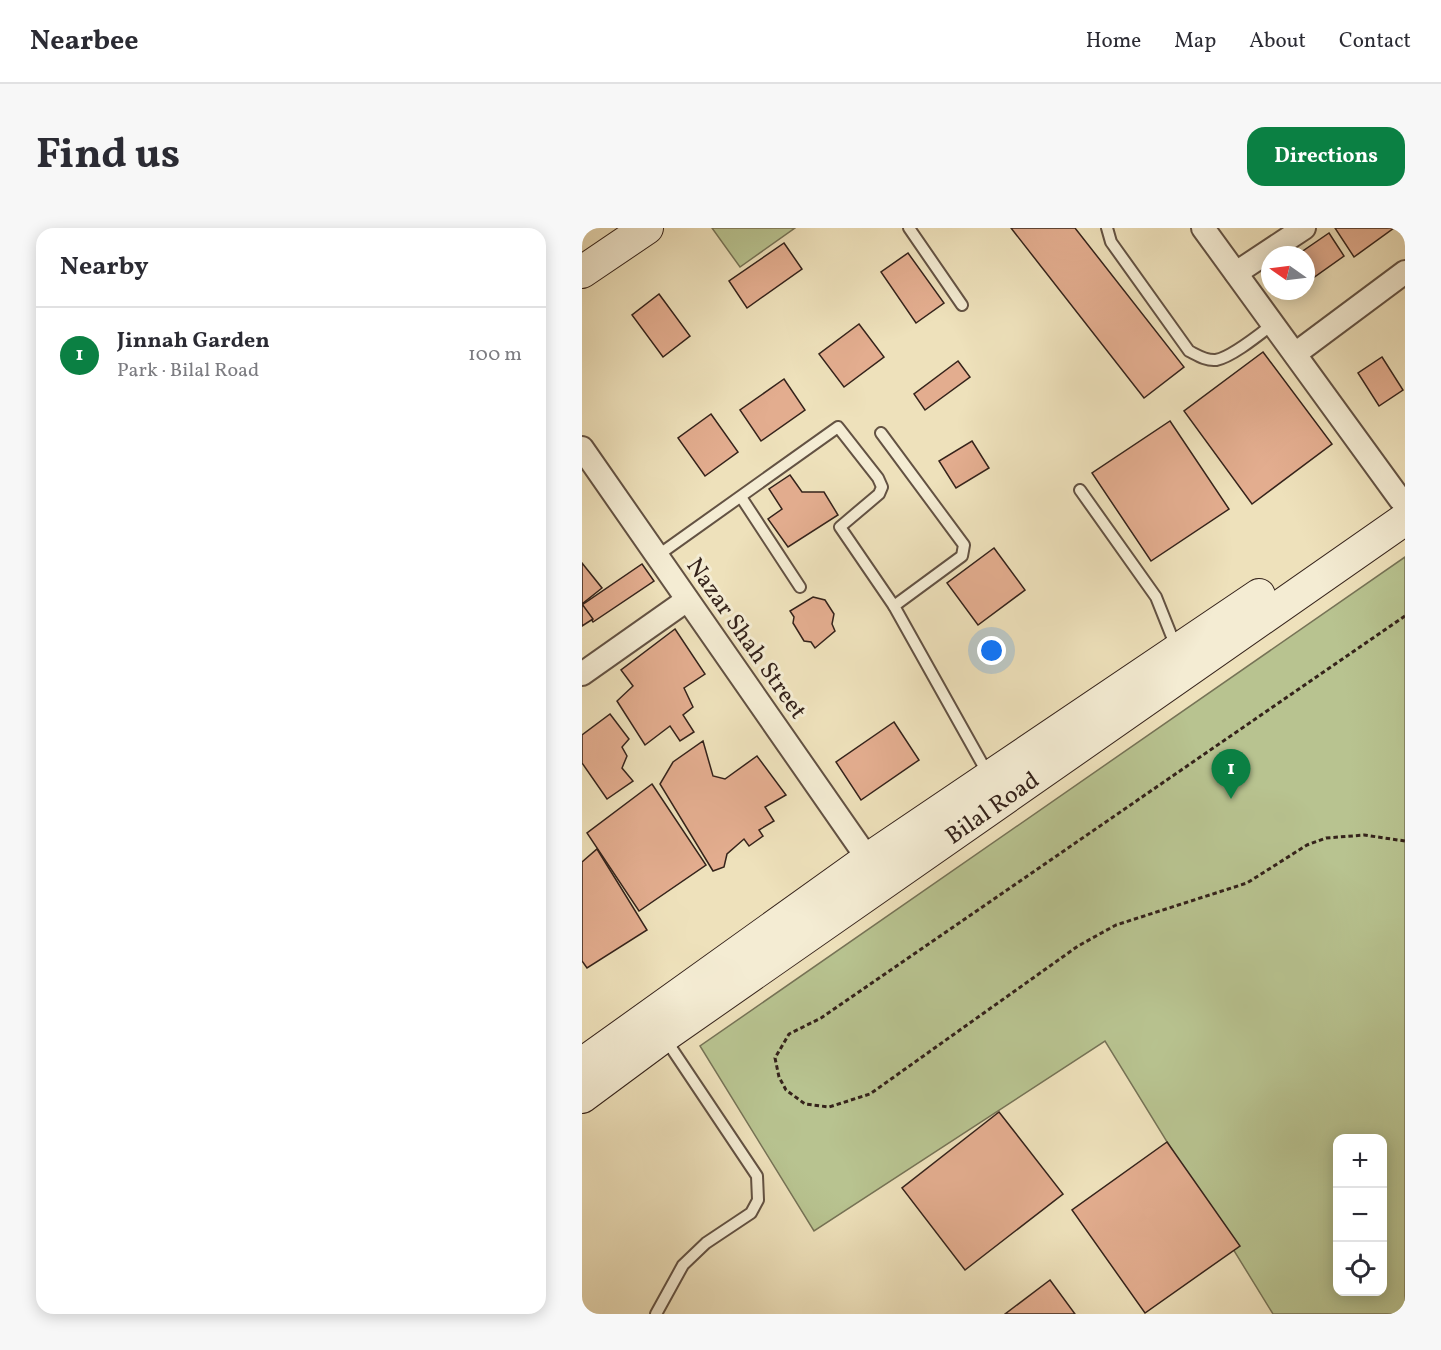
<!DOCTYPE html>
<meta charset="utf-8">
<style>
:root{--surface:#fff;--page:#f7f7f7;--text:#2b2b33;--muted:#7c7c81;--line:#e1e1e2;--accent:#0b8043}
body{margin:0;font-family:Vollkorn,serif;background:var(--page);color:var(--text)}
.controls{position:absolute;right:18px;bottom:18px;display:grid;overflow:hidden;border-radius:12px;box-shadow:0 3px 15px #0003}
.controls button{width:54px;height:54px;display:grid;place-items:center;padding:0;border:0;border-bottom:2px solid var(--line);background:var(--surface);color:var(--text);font:30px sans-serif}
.compass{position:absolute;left:679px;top:18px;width:54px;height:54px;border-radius:50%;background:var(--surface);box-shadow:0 3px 15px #0003;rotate:284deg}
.you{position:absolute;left:410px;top:423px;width:21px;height:21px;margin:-15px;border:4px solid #fff;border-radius:50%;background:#1a73e8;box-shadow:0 0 0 9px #1a73e833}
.badge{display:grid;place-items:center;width:39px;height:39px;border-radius:50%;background:var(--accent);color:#fff;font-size:20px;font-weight:700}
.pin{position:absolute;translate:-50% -50px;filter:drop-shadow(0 2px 3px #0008)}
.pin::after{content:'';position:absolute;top:32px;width:21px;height:18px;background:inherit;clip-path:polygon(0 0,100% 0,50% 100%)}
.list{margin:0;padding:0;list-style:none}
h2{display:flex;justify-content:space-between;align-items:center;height:78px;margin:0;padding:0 24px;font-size:26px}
h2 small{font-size:20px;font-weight:400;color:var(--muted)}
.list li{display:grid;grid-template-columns:39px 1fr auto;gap:18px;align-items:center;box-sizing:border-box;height:96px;padding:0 24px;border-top:2px solid var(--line)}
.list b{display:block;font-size:22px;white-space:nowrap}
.list p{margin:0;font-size:20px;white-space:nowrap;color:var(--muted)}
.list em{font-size:20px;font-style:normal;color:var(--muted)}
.icon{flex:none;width:33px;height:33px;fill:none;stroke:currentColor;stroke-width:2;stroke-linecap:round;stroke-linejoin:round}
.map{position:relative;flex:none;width:823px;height:1086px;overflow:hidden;border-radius:18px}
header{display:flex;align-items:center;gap:36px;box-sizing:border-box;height:84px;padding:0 30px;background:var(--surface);border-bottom:2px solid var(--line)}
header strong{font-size:28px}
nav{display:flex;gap:33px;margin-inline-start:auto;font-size:21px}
.intro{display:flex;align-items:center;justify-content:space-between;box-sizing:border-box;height:144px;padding:0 36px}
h1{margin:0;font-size:42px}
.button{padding:15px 27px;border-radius:18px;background:var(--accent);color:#fff;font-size:21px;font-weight:700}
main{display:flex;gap:36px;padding:0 36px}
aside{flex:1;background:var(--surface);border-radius:18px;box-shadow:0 3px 15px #0003}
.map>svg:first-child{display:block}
.green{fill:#b8c390;stroke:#767356;stroke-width:1.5;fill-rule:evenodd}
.building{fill:#e3ad8f;stroke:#35231b;stroke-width:1.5}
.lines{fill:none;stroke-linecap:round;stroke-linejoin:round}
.lane-casing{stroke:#635243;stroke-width:14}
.street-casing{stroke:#635243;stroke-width:26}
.secondary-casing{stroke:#35231b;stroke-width:34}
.path{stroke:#35231b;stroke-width:3;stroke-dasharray:4.5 3;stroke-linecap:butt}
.lane{stroke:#f4ecd3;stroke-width:10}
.street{stroke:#f4ecd3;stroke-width:22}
.secondary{stroke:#f4ecd3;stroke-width:32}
.labels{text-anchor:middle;stroke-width:6;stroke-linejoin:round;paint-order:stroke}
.street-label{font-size:24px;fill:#35231b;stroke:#f4ecd3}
</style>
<header>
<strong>Nearbee</strong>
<nav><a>Home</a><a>Map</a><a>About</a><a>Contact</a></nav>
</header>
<div class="intro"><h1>Find us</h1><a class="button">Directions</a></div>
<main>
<aside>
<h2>Nearby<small></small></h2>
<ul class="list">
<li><span class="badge">1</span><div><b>Jinnah Garden</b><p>Park · Bilal Road</p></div><em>100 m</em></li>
</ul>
</aside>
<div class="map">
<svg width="823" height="1086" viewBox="0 0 823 1086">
<rect width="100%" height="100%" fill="#eee1bb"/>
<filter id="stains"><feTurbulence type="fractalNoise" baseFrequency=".00333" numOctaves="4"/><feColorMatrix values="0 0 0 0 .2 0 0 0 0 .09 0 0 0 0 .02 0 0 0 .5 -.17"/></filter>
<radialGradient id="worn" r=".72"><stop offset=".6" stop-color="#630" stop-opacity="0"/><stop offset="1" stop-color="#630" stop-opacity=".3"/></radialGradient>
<!-- green -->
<g class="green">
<polygon points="130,0 213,0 158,39"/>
<path d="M823,329V1086H691L523,813L232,1003L118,818ZM756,910H800V1064H756Z"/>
</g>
<!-- building -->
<g class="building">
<polygon points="429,0 493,0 602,139 562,170"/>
<polygon points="753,0 812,0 772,29"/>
<polygon points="747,5 762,28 724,55 724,27 715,27"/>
<polygon points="202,15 220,41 165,80 147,53"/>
<polygon points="326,25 362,75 334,95 299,44"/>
<polygon points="77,66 108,108 81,129 50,87"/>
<polygon points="277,96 302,129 262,159 237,126"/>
<polygon points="681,124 750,216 670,276 602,183"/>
<polygon points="800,129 821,162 797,178 776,145"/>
<polygon points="376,133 388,149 343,182 332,166"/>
<polygon points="202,151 223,182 179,213 158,182"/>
<polygon points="129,186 156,224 123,248 96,210"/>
<polygon points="588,193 647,281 569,333 510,245"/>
<polygon points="390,213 407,240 374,260 357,233"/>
<polygon points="208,247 220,264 242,264 256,287 206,319 186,291 200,281 187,261"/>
<polygon points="412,320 443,362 396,397 365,355"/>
<polygon points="0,335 20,360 0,376"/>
<polygon points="60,336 72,353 11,394 0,377"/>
<polygon points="231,369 243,372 252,386 250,396 253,403 233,420 229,414 222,413 211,395 212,389 208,383"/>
<polygon points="0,376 11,391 0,398"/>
<polygon points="93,401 123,446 102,460 111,479 101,487 112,504 98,513 88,498 63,517 35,473 51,458 39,442"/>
<polygon points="28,486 47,511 40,519 45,528 40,540 51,553 25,571 0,535 0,507"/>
<polygon points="312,494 337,532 279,572 254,534"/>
<polygon points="121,513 131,548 143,551 175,528 204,567 183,579 192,593 177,602 181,608 167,618 162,611 145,626 142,639 131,643 78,556 91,534"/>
<polygon points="70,556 124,637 57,683 5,605"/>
<polygon points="15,621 65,702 5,740 0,733 0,634"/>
<polygon points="417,884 481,966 383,1042 320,960"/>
<polygon points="585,914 658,1018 563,1085 490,982"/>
<polygon points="468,1052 493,1086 423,1086"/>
</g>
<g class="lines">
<!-- lane casing -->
<g class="lane-casing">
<g id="lane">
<polyline points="327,0 380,77"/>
<path d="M525,0L529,14L607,123C615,127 624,133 634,132C650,129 678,106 691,96"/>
<polyline points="299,205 382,317 380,328 312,378 406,546"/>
<polyline points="498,262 574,369 594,419"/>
<polyline points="159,269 218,359"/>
<polyline points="75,328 256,199 296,250 300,259 297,266 258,299 312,378"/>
<polyline points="74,1086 101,1037 124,1015 169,985 176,972 175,948 84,812"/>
</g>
</g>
<!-- street casing -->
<g class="street-casing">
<g id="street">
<polyline points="621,0 818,271"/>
<polyline points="654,45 722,0"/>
<polyline points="713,126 823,44"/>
<polyline points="0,220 286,631"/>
<polyline points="0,446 105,372"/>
</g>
</g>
<!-- secondary casing -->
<g class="secondary-casing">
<g id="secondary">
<polyline points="0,44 65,0"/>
<polyline points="0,836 286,631 677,367"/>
<path id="s1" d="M0,869L81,809L823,291"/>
</g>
</g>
<!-- path -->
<polyline class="path" points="823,388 239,790 207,806 193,830 197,849 204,862 223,876 247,879 288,866 496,718 534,697 665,655 725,617 744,610 782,607 823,613"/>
<!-- lane -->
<use href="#lane" class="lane"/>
<!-- street -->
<use href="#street" class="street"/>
<!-- secondary -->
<use href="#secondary" class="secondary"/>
</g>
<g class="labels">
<!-- street labels -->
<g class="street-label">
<text transform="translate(165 410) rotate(55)" y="8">Nazar Shah Street</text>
<text dy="8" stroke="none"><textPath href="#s1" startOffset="502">Bilal Road</textPath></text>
</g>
</g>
<rect width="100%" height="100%" filter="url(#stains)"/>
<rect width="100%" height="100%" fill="url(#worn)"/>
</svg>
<div class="controls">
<button>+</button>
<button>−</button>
<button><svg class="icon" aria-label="locate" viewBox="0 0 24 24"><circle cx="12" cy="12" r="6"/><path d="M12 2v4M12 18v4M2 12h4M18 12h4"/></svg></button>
</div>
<svg class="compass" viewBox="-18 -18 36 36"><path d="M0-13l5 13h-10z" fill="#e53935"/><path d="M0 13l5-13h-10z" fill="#7c7c81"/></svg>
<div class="you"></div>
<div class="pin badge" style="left:649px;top:571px">1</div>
</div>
</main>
